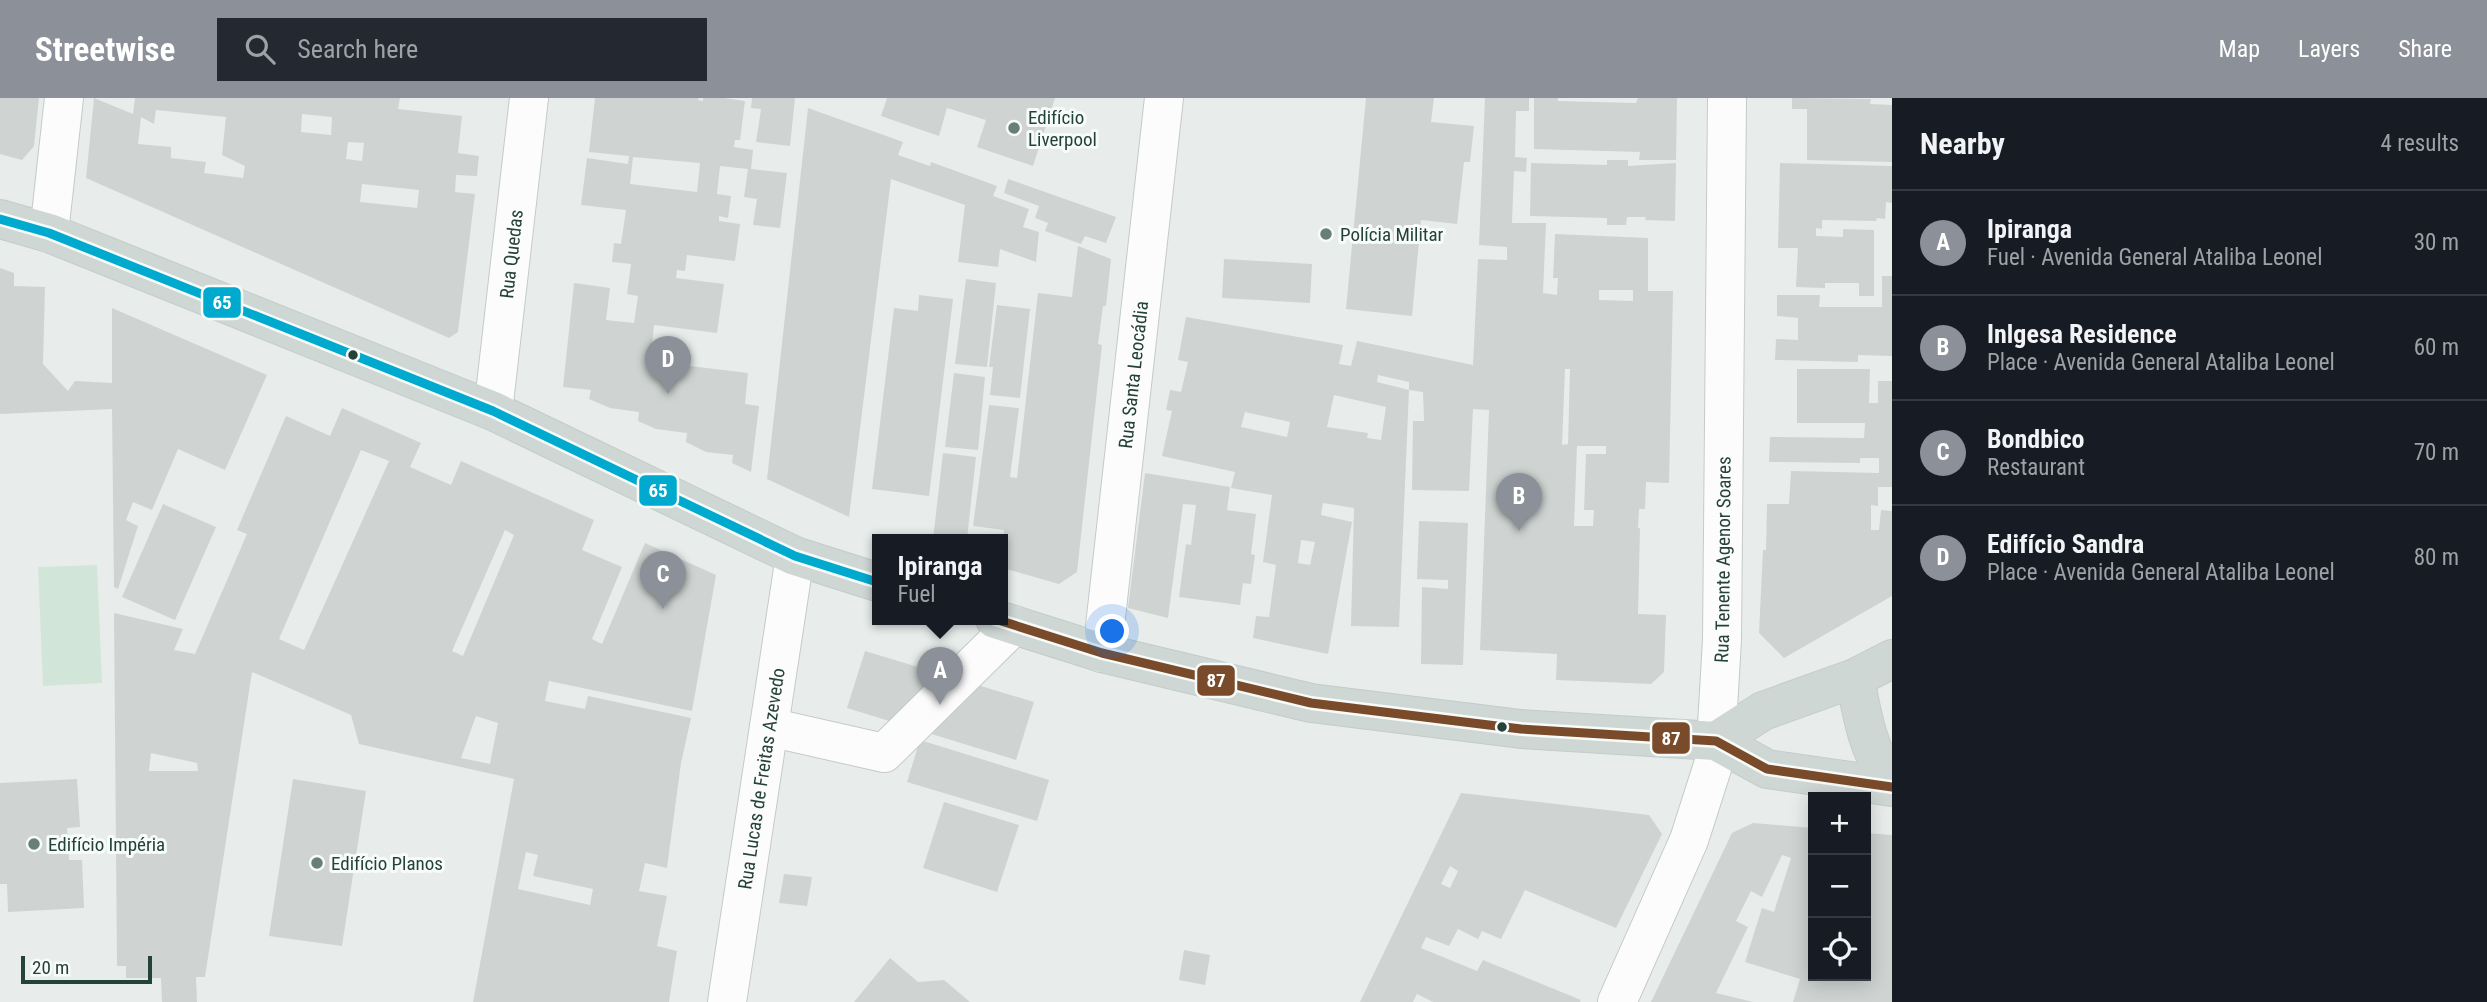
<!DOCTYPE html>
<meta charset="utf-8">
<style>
:root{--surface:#171b24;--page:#242831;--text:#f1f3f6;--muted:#9ea1a6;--line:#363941;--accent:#8c9099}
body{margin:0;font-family:"Roboto Condensed",sans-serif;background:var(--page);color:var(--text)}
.controls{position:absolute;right:21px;bottom:21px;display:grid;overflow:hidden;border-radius:0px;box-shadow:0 4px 18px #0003}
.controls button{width:63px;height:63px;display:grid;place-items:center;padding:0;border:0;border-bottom:2px solid var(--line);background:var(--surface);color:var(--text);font:35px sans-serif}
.scale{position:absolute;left:21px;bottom:18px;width:131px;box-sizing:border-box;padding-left:7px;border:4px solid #24423a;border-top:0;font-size:19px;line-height:24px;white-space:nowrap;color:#24423a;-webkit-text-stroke:5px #f7fbf9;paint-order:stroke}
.you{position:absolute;left:1113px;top:534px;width:24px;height:24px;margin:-18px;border:5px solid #fff;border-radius:50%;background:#1a73e8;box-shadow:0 0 0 10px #1a73e833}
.badge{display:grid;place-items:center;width:46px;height:46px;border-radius:50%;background:var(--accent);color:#fff;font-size:23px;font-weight:700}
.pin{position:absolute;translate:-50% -58px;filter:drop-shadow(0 2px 4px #0008)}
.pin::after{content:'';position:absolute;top:37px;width:24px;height:21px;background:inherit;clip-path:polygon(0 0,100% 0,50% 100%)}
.popup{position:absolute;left:872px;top:436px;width:136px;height:91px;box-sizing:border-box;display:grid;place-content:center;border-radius:0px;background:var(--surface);filter:drop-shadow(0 2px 5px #0005);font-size:23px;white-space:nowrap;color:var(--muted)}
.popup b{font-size:26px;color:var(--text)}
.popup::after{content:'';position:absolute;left:50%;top:100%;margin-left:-14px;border:14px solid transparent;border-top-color:var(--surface)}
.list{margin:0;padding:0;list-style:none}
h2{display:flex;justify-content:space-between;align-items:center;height:91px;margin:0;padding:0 28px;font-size:30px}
h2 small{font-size:23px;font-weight:400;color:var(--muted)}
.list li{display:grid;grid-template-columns:46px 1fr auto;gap:21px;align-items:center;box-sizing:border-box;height:105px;padding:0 28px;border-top:2px solid var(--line)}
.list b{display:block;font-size:26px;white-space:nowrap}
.list p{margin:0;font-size:23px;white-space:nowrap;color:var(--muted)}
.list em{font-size:23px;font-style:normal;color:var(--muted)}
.icon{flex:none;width:38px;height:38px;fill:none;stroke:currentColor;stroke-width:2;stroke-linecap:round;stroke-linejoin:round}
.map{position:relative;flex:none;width:1892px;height:904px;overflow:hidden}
header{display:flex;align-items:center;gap:42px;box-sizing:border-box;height:98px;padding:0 35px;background:var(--accent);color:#fff}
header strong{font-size:33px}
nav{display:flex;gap:38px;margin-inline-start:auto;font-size:24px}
.search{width:490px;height:63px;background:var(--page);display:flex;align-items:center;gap:18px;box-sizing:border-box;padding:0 24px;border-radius:0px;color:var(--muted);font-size:26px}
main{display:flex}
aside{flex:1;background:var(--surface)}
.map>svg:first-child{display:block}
.green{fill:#d1e6d8}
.building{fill:#cfd4d2;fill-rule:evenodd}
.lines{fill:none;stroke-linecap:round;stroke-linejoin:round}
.minor-casing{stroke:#c5cac8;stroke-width:40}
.major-casing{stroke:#c3ccc9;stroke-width:40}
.minor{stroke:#fcfcfc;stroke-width:38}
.major{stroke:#cfd7d5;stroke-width:38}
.bus-1-casing{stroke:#f7fbf9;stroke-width:14}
.bus-2-casing{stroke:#f7fbf9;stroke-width:14}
.bus-1{stroke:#00a9ce;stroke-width:9}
.bus-2{stroke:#7a4b2a;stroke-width:9}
.poi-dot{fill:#697e78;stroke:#f7fbf9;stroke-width:2.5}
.bus-dot{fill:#24423a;stroke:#f7fbf9;stroke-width:2.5}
.labels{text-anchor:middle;stroke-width:6;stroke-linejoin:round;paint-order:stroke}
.poi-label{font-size:19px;fill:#24423a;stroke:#f7fbf9;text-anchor:start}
.street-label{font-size:19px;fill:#24423a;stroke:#f7fbf9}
.line-badge{stroke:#f7fbf9;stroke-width:2.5}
.badge-label{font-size:19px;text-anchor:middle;font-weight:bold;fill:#fff}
</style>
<header>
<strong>Streetwise</strong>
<div class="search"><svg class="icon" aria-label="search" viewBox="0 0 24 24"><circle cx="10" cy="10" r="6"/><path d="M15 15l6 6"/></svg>Search here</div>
<nav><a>Map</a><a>Layers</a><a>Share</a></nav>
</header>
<main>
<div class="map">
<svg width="1892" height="904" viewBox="0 0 1892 904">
<rect width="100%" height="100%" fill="#e8edeb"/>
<!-- green -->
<polygon class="green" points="97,467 102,585 43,588 38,469"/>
<!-- building -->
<g class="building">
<polygon points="0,0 39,0 34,48 22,62 0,56"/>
<path d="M94,0L133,16L135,0H400L398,11L462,18L458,55L479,58L477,78L456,77L455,94L475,96L458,234L449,240L86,80ZM156,12L226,19L222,57L245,68L243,80L204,75L206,64L171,60V49L138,46L141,19L154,26ZM302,16L332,19L331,37L301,34ZM348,44L364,45L362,63L346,61ZM362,86L419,92L417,110L360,104Z"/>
<path d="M595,0H699L698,2L703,3V0H724L745,3L740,42H735L734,49L753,52L751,71L787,75L780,130L753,127L757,101L744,99L748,71L720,68L717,96L731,98L728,120L719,118V123L740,126L735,163L687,157L685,173L677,172L676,180L724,186L717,235L654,227L651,257L665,259V265L748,275L745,306L759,308L751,374L732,365L733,357L706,354L686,344L687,335L656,331L638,323L639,314L610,310L589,301L591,292L563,289L574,185L610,190L606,222L634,225L638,198L627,196L631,166L612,164L614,145L621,146L626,112L581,107L587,60L628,66L629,58L589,54ZM633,59L700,65L697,94L630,86Z"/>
<polygon points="752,0 795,0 790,48 756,44 761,11 751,10"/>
<polygon points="887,0 1055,0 1033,68 977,49 986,22 947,10 939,38 881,18"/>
<polygon points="1366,0 1434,0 1431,24 1474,28 1470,64 1464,64 1457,126 1421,122 1412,218 1346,211"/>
<path d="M1485,0H1529V13H1516L1515,59L1527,60L1526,74L1514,73L1512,125H1546L1543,195L1557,197L1558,180H1553L1555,136L1648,140V193H1673L1669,385L1646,384L1645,411H1639L1638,430H1640L1638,516L1666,517L1664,574L1651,586L1556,582L1557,556L1480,552L1489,312L1473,311L1469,393L1412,392L1413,323H1424L1423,294L1409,292V284L1378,277L1377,284L1409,292L1399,529L1351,528L1354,410L1323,405L1321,417L1352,424L1328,556L1253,540L1256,518L1269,519L1276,467L1263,464L1272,397L1231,390L1235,374L1162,358L1172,313L1166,312L1170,292L1181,294L1188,264L1178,262L1186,219L1343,247L1339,266L1351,268L1357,243L1473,267L1478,161L1507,162V149L1479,147ZM1599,192H1633V203L1599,202ZM1565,271H1570L1568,346L1562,347ZM1334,297L1386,309L1381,342L1367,340L1368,335L1327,329ZM1245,314L1290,324L1287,339L1241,329ZM1577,348H1606V356H1586L1584,412H1594L1593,428H1574ZM1301,442L1315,444L1310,467L1298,465Z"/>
<polygon points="1534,0 1558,0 1558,3 1636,5 1638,0 1677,0 1676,62 1639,62 1640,54 1534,51"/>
<polygon points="1792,0 1871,1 1870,6 1892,7 1892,64 1807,62 1807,11 1792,11"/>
<polygon points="808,10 903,44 898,57 930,68 931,64 997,88 993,98 1029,111 1023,129 1039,134 1036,164 1000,151 998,169 958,164 965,107 891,81 849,419 767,381"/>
<polygon points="1607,62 1628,62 1628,68 1676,65 1675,123 1645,122 1646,119 1627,119 1626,127 1607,127 1607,120 1530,118 1531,65 1607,67"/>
<polygon points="1780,65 1892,68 1892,105 1886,104 1885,121 1877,120 1876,123 1822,122 1822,131 1816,130 1816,138 1843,139 1843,131 1874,132 1874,198 1859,198 1859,185 1825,185 1825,190 1796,189 1798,150 1778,150"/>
<polygon points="1008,81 1116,119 1106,145 1085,138 1081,146 1045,133 1048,125 1035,120 1039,108 1004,95"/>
<polygon points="1078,148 1111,161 1106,208 1103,208 1098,246 1102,247 1077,474 1059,486 1003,470 1004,432 973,428 989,307 1019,310 1010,379 1017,380 1038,195 1072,199"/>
<polygon points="1224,161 1312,166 1310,205 1222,200"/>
<polygon points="0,170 14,175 14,188 45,189 43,266 68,293 75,283 112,285 112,210 267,277 225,372 178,351 152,412 133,404 126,422 138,428 118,491 114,489 112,311 0,316"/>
<polygon points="1882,178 1892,178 1892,258 1858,257 1858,264 1775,262 1776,241 1798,242 1798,220 1777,218 1777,197 1820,197 1819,209 1882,209"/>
<polygon points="966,181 996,185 987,269 955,266"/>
<polygon points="919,197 953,201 929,398 872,391 894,210 918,213"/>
<polygon points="997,207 1030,211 1020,300 990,297 993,269 989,269"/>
<polygon points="1797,271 1870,271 1869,305 1878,305 1878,283 1892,283 1892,389 1878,389 1878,408 1871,407 1871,432 1879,432 1881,412 1892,413 1892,498 1784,560 1759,535 1763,452 1766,452 1767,406 1789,406 1791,373 1879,375 1879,360 1860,360 1860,365 1769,364 1770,339 1864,340 1865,325 1797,325"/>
<polygon points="954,275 985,279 978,352 945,349"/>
<path d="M342,310L421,345L410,369L451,387L461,363L594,422L582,452L622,469L592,541L602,546L645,445L716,477L692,613L549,583L545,603L585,611L588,598L691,620L681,665L667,770L645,765L639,793L667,798L657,848L677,853L669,904H473L514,681L359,646L351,617L252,574L205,879H196L197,904H162L161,880H126V868H117L114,515L183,531L174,552L195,556L247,436L237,432L286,318L330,338ZM361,352L389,363L304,552L279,541ZM505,432L514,437L463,558L452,553ZM476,618L498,625L490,666L461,660ZM151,655L197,665L198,673H149ZM526,754L538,757L533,778L593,791L590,807L518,791Z"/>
<polygon points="943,355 976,359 967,441 933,441"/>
<polygon points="1145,375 1230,389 1227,412 1256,416 1251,456 1255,457 1251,486 1243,485 1240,507 1179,499 1186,446 1191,447 1196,407 1183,406 1168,520 1128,510"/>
<polygon points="163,406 216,429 175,522 122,499"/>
<polygon points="1419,423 1468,425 1463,567 1421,566 1422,489 1448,491 1448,482 1417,481"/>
<polygon points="865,553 1034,604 1016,662 847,610"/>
<polygon points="920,642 1049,682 1037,723 907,684"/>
<polygon points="77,681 80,729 67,730 69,762 82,762 84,810 8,814 7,786 0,786 0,685"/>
<polygon points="293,681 366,693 342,848 269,838"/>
<path d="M1461,695L1649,717L1662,736L1616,830L1525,792L1501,841L1482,833L1478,841L1458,831L1449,848L1426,839L1421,850L1477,873L1483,862L1581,902L1580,904H1433L1417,896L1413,904H1360ZM1450,768L1458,773L1450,790L1441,786Z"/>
<polygon points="944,704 1019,727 997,794 923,770"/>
<polygon points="1753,725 1813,730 1813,878 1866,878 1866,735 1892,737 1892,904 1793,904 1800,881 1745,864 1762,810 1774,814 1791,760 1782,757 1762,799 1751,793 1736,823 1748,829 1716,895 1753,904 1651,904 1732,735"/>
<polygon points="784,776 812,779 807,808 779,805"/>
<polygon points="1184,852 1210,857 1205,887 1179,882"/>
<polygon points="890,860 918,884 944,882 970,904 854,904"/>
</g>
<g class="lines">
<!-- minor casing -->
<g class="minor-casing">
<g id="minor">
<polyline points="49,135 64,0"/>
<path id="s1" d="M493,313L529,0"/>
<path id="s2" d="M1102,555L1164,0"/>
<polyline points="769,629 884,655 1014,527"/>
<path id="s3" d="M727,904L795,458"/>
<path id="s4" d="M1617,904L1689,742L1715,661L1722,542L1727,0"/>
</g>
</g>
<!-- major casing -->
<g class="major-casing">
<g id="major">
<polyline points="0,121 49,135 493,313 795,458 877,484"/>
<polyline points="995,521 1102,555 1311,605 1521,631 1716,643 1767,671 1892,689"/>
<path d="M1855,580C1862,618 1868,654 1892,686"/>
<polyline points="1716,643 1763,613 1855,580 1892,561"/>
</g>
</g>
<!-- minor -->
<use href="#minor" class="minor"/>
<!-- major -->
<use href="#major" class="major"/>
<!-- bus-1 casing -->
<g class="bus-1-casing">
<polyline id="bus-1" points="0,121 49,135 493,313 795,458 877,484"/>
</g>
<!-- bus-2 casing -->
<g class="bus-2-casing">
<polyline id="bus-2" points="995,521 1102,555 1311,605 1521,631 1716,643 1767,671 1892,689"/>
</g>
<!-- bus-1 -->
<use href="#bus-1" class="bus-1"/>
<!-- bus-2 -->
<use href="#bus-2" class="bus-2"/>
</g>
<!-- markers -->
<g class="poi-dot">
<circle cx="1014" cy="30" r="7"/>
<circle cx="1326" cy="136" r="7"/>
<circle cx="34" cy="746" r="7"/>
<circle cx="317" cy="765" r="7"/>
</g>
<g class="bus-dot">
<circle cx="353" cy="257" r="6"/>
<circle cx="1502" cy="629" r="6"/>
</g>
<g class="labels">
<!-- poi labels -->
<g class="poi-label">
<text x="1028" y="26">Edifício<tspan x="1028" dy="22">Liverpool</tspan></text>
<text x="1340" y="143">Polícia Militar</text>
<text x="48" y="753">Edifício Impéria</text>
<text x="331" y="772">Edifício Planos</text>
</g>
<!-- street labels -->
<g class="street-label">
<text dy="7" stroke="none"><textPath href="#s1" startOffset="158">Rua Quedas</textPath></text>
<text dy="7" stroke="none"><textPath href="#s2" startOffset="280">Rua Santa Leocádia</textPath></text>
<text dy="7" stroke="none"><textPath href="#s4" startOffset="462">Rua Tenente Agenor Soares</textPath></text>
<text dy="7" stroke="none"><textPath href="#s3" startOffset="226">Rua Lucas de Freitas Azevedo</textPath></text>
</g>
</g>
<g class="line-badge">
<rect x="202" y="188" width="40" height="33" rx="7" fill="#00a9ce"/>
<rect x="638" y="376" width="40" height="33" rx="7" fill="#00a9ce"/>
<rect x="1196" y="566" width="40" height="33" rx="7" fill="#7a4b2a"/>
<rect x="1651" y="623" width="40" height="34" rx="7" fill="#7a4b2a"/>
</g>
<g class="badge-label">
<text x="222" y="211">65</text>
<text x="658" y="399">65</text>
<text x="1216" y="589">87</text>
<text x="1671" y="647">87</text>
</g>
</svg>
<div class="controls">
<button>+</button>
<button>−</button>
<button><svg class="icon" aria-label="locate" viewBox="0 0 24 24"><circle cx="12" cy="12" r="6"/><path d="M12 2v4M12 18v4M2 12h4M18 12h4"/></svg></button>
</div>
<div class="scale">20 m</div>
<div class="you"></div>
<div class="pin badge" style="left:940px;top:607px">A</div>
<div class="popup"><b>Ipiranga</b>Fuel</div>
<div class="pin badge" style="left:1519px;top:433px">B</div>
<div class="pin badge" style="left:663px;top:511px">C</div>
<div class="pin badge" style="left:668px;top:296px">D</div>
</div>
<aside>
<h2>Nearby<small>4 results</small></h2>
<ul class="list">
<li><span class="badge">A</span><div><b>Ipiranga</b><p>Fuel · Avenida General Ataliba Leonel</p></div><em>30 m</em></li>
<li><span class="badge">B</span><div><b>Inlgesa Residence</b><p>Place · Avenida General Ataliba Leonel</p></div><em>60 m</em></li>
<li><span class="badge">C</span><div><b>Bondbico</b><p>Restaurant</p></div><em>70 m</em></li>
<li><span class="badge">D</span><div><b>Edifício Sandra</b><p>Place · Avenida General Ataliba Leonel</p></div><em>80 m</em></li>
</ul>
</aside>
</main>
